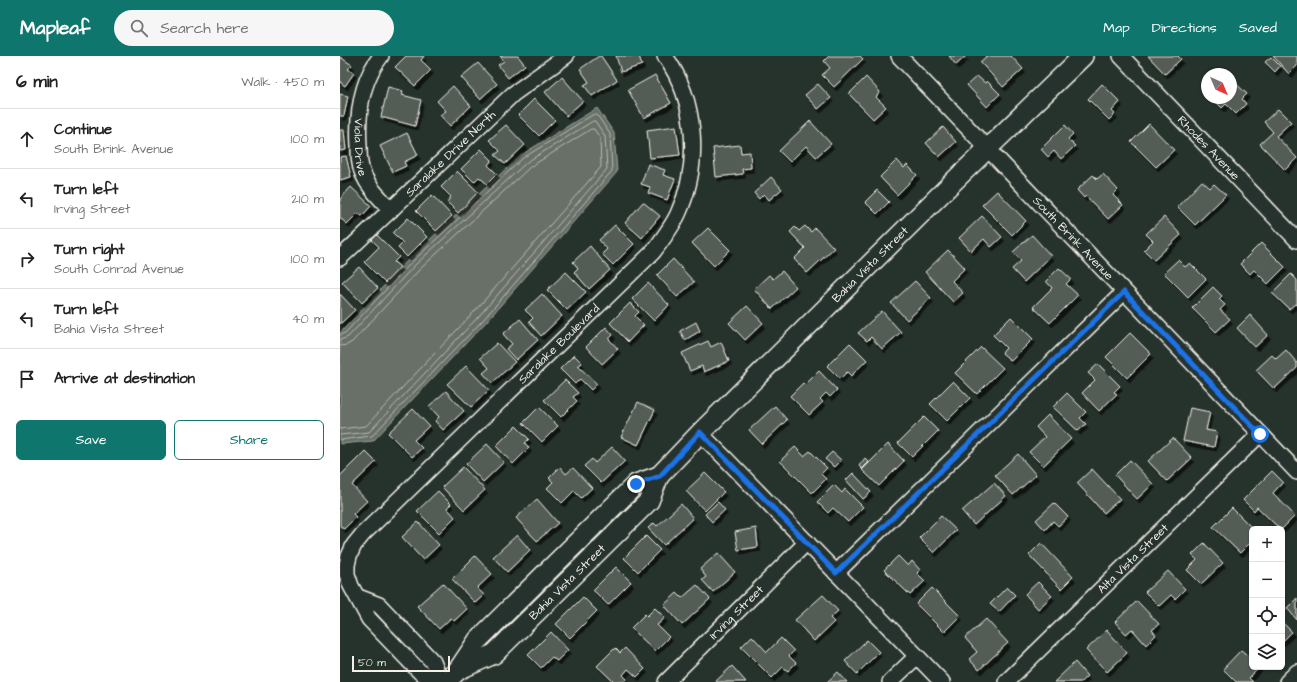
<!DOCTYPE html>
<meta charset="utf-8">
<style>
:root{--surface:#fff;--page:#f6f6f6;--text:#222;--muted:#767676;--line:#e0e0e0;--accent:#0f766e}
body{margin:0;font-family:"Architects Daughter",sans-serif;background:var(--page);color:var(--text)}
.controls{position:absolute;right:12px;bottom:12px;display:grid;overflow:hidden;border-radius:6px;box-shadow:0 1px 3px #0004}
.controls button{width:36px;height:36px;display:grid;place-items:center;padding:0;border:0;border-bottom:1px solid var(--line);background:var(--surface);color:var(--text);font:20px sans-serif}
.compass{position:absolute;left:861px;top:12px;width:36px;height:36px;border-radius:50%;background:var(--surface);box-shadow:0 1px 3px #0004;rotate:136deg}
.scale{position:absolute;left:12px;bottom:10px;width:98px;box-sizing:border-box;padding-left:4px;border:2px solid #f4f1e8;border-top:0;font-size:11px;line-height:14px;white-space:nowrap;color:#f4f1e8;-webkit-text-stroke:3px #26332d;paint-order:stroke}
.stop{position:absolute;width:12px;height:12px;margin:-9px;border:3px solid #1a73e8;border-radius:50%;background:#fff}
.stop.end{background:#1a73e8;border-color:#fff;box-shadow:0 1px 4px #0008}
.list{margin:0;padding:0;list-style:none}
h2{display:flex;justify-content:space-between;align-items:center;height:52px;margin:0;padding:0 16px;font-size:17px}
h2 small{font-size:13px;font-weight:400;color:var(--muted)}
.list li{display:grid;grid-template-columns:26px 1fr auto;gap:12px;align-items:center;box-sizing:border-box;height:60px;padding:0 16px;border-top:1px solid var(--line)}
.list b{display:block;font-size:15px;white-space:nowrap}
.list p{margin:0;font-size:13px;white-space:nowrap;color:var(--muted)}
.list em{font-size:13px;font-style:normal;color:var(--muted)}
.actions{display:flex;gap:8px;padding:12px 16px}
.actions a{flex:1;padding:9px 0;border:1px solid var(--accent);border-radius:6px;text-align:center;font-size:14px;color:var(--accent)}
.actions .main{background:var(--accent);color:#fff}
.icon{flex:none;width:22px;height:22px;fill:none;stroke:currentColor;stroke-width:2;stroke-linecap:round;stroke-linejoin:round}
.map{position:relative;flex:none;width:957px;height:626px;overflow:hidden}
header{display:flex;align-items:center;gap:24px;box-sizing:border-box;height:56px;padding:0 20px;background:var(--accent);color:#fff}
header strong{font-size:19px}
nav{display:flex;gap:22px;margin-inline-start:auto;font-size:14px}
.search{width:280px;height:36px;background:var(--page);display:flex;align-items:center;gap:10px;box-sizing:border-box;padding:0 14px;border-radius:22px;color:var(--muted);font-size:15px}
main{display:flex}
aside{flex:1;background:var(--surface)}
.map>svg:first-child{display:block}
.water{fill:#676f68;stroke:#9fa39b}
.lines{fill:none;stroke-linecap:round;stroke-linejoin:round}
.shore{stroke:#bcbdb5;stroke-width:1}
.building{fill:#525c55;stroke:#f4f1e8;filter:url(#shadow)}
.minor-casing{stroke:#f4f1e8;stroke-width:18}
.tertiary-casing{stroke:#f4f1e8;stroke-width:22}
.minor{stroke:#26332d;stroke-width:15}
.tertiary{stroke:#26332d;stroke-width:19}
.route{stroke:#1a73e8;stroke-width:5}
.labels{text-anchor:middle;stroke-width:3.5;stroke-linejoin:round;paint-order:stroke}
.street-label{font-size:12px;fill:#f4f1e8;stroke:#26332d}
</style>
<header>
<strong>Mapleaf</strong>
<div class="search"><svg class="icon" aria-label="search" viewBox="0 0 24 24"><circle cx="10" cy="10" r="6"/><path d="M15 15l6 6"/></svg>Search here</div>
<nav><a>Map</a><a>Directions</a><a>Saved</a></nav>
</header>
<main>
<aside>
<h2>6 min<small>Walk · 450 m</small></h2>
<ul class="list">
<li><svg class="icon" aria-label="ahead" viewBox="0 0 24 24"><path d="M12 20V5M6 11l6-6 6 6"/></svg><div><b>Continue</b><p>South Brink Avenue</p></div><em>100 m</em></li>
<li><svg class="icon" aria-label="left" viewBox="0 0 24 24"><path d="M17 20v-9H6M10 6l-5 5 5 5"/></svg><div><b>Turn left</b><p>Irving Street</p></div><em>210 m</em></li>
<li><svg class="icon" aria-label="right" viewBox="0 0 24 24"><path d="M7 20v-9h11M14 6l5 5-5 5"/></svg><div><b>Turn right</b><p>South Conrad Avenue</p></div><em>100 m</em></li>
<li><svg class="icon" aria-label="left" viewBox="0 0 24 24"><path d="M17 20v-9H6M10 6l-5 5 5 5"/></svg><div><b>Turn left</b><p>Bahia Vista Street</p></div><em>40 m</em></li>
<li><svg class="icon" aria-label="arrive" viewBox="0 0 24 24"><path d="M6 21V4h12l-3 4 3 4H6"/></svg><div><b>Arrive at destination</b></div></li>
</ul>
<div class="actions"><a class="main">Save</a><a>Share</a></div>
</aside>
<div class="map">
<svg width="957" height="626" viewBox="0 0 957 626">
<defs>
<filter id="shadow"><feDropShadow dx="2.5" dy="4" stdDeviation="0" flood-color="#0009"/></filter>
</defs>
<rect width="100%" height="100%" fill="#26332d"/>
<filter id="ink" filterUnits="userSpaceOnUse"><feTurbulence type="fractalNoise" baseFrequency=".025" numOctaves="2"/><feDisplacementMap in="SourceGraphic" scale="8" xChannelSelector="R" yChannelSelector="G"/><feConvolveMatrix kernelMatrix="1 2 1 2 8 2 1 2 1" color-interpolation-filters="sRGB"/></filter>
<g filter="url(#ink)">
<!-- water -->
<polygon class="water" points="257,52 274,77 277,116 146,266 33,385 0,388 0,277 69,203 181,99"/>
<g class="lines">
<!-- shore -->
<g class="shore">
<polyline points="0,279 5,277 72,206 183,102 254,58 257,59 270,78 272,115 143,264 32,380 0,384"/>
<polyline points="0,284 8,281 75,209 187,106 253,65 255,65 265,80 267,113 139,260 29,376 0,379"/>
<polyline points="0,290 7,289 12,286 79,214 190,111 251,73 254,73 260,82 261,111 134,256 26,370 0,373"/>
</g>
</g>
<!-- building -->
<g class="building">
<polygon points="66,0 84,0 81,4 91,14 75,30 55,11"/>
<polygon points="160,0 178,0 185,9 168,22 158,9 164,5"/>
<polygon points="259,0 261,0 277,24 252,40 244,29 249,26 240,13"/>
<polygon points="276,0 299,0 302,9 281,16"/>
<polygon points="489,0 520,0 523,3 494,31 482,19 490,12 484,5"/>
<polygon points="609,0 626,0 616,9"/>
<polygon points="647,0 671,0 683,13 663,31 640,6"/>
<polygon points="808,0 838,0 841,3 825,18"/>
<polygon points="933,0 957,0 957,10 949,18"/>
<polygon points="0,1 12,9 8,13 14,17 5,30 0,26"/>
<polygon points="931,1 940,10 935,16 925,6"/>
<polygon points="138,7 157,28 140,43 121,21"/>
<polygon points="315,19 331,47 304,62 288,34"/>
<polygon points="637,20 645,27 647,25 660,38 647,51 627,29"/>
<polygon points="222,21 243,45 226,60 205,36"/>
<polygon points="526,21 540,36 536,41 546,51 533,63 509,38"/>
<polygon points="892,24 907,38 902,43 906,48 896,58 886,48 882,52 873,43 891,42 891,25"/>
<polygon points="478,28 491,42 478,53 465,39"/>
<polygon points="762,28 780,46 772,55 775,58 769,64 748,43"/>
<polygon points="113,30 131,50 110,70 100,59 106,55 97,45"/>
<polygon points="48,31 63,35 62,39 81,44 75,70 41,61"/>
<polygon points="0,38 8,40 4,60 0,60"/>
<polygon points="194,43 215,64 199,80 178,59"/>
<polygon points="938,53 951,66 936,80 957,102 945,114 920,88 933,76 924,66"/>
<polygon points="470,65 491,88 476,101 466,90 450,106 439,95"/>
<polygon points="809,68 834,94 816,111 791,86"/>
<polygon points="166,69 185,89 165,108 155,99 160,95 149,84"/>
<polygon points="725,69 733,78 728,83 735,90 721,103 714,95 708,101 701,93"/>
<polygon points="336,70 340,99 310,102 307,74"/>
<polygon points="603,71 616,86 599,101 586,87"/>
<polygon points="0,74 4,74 6,94 0,95"/>
<polygon points="67,77 78,99 64,106 66,110 53,116 40,90"/>
<polygon points="400,89 401,97 410,96 411,112 402,113 403,118 376,121 373,92"/>
<polygon points="141,93 152,104 148,109 157,118 147,128 139,121 134,126 121,113"/>
<polygon points="6,100 11,121 0,124 0,101"/>
<polygon points="557,104 564,112 567,109 577,119 557,139 540,121"/>
<polygon points="308,108 325,114 323,119 335,123 327,144 308,137 310,131 301,128"/>
<polygon points="117,115 138,136 118,157 107,146 111,141 101,131"/>
<polygon points="763,118 778,134 773,139 783,149 768,163 746,140 744,142 737,134 753,119 757,123"/>
<polygon points="431,121 442,133 429,144 424,138 419,143 414,137"/>
<polygon points="862,125 870,132 874,128 886,139 855,169 837,151"/>
<polygon points="11,131 31,150 22,160 18,157 7,168 0,162 0,143"/>
<polygon points="537,134 549,146 537,158 525,146"/>
<polygon points="657,135 686,165 672,179 642,149"/>
<polygon points="92,139 112,160 96,175 76,155"/>
<polygon points="303,146 320,160 302,182 285,167"/>
<polygon points="642,160 662,181 651,191 644,183 631,195 619,182"/>
<polygon points="824,161 841,179 814,204 804,194 813,185 806,178"/>
<polygon points="68,162 87,181 67,201 58,192 63,187 53,177"/>
<polygon points="275,169 294,188 273,209 262,198 267,193 259,184"/>
<polygon points="465,170 471,176 475,172 494,192 467,217 454,203 465,192 450,176 455,171 459,175"/>
<polygon points="368,172 390,194 374,210 352,187"/>
<polygon points="37,179 59,201 54,206 60,211 45,227 24,206 39,191 32,184"/>
<polygon points="692,179 711,200 684,226 672,213 681,205 673,196"/>
<polygon points="921,187 945,211 928,228 914,214 910,218 900,208"/>
<polygon points="250,190 270,214 249,233 234,216 238,212 233,206"/>
<polygon points="608,194 625,212 612,225 623,237 613,246 585,216"/>
<polygon points="333,203 354,226 337,241 317,219"/>
<polygon points="838,204 845,211 850,207 866,223 848,241 824,217"/>
<polygon points="19,211 38,232 22,247 2,226"/>
<polygon points="719,212 731,223 726,228 738,239 710,267 693,251 712,232 706,225"/>
<polygon points="442,215 456,231 432,253 414,233 429,219 433,223"/>
<polygon points="226,216 246,236 227,254 207,234"/>
<polygon points="951,218 957,224 957,250 955,248 949,253 932,237"/>
<polygon points="575,225 591,242 567,264 551,247"/>
<polygon points="308,227 329,249 314,265 292,243"/>
<polygon points="873,231 882,240 879,243 885,249 880,254 890,263 876,276 852,252"/>
<polygon points="0,238 15,254 0,268"/>
<polygon points="202,238 222,260 201,280 189,266 193,262 185,254"/>
<polygon points="290,247 299,256 295,260 304,269 288,286 270,267"/>
<polygon points="407,250 423,267 405,284 389,267"/>
<polygon points="542,255 561,276 542,293 531,281 527,285 518,277"/>
<polygon points="910,259 928,279 915,291 897,272"/>
<polygon points="671,261 693,283 671,305 662,297 666,292 653,279"/>
<polygon points="180,263 198,284 176,304 166,293 172,288 163,278"/>
<polygon points="356,266 360,275 345,284 340,275"/>
<polygon points="266,271 273,279 269,283 278,293 262,308 246,291"/>
<polygon points="790,277 811,298 787,322 766,301"/>
<polygon points="368,285 371,291 381,286 389,305 364,316 362,310 350,315 342,297"/>
<polygon points="157,287 175,306 152,327 143,317 149,312 140,302"/>
<polygon points="510,287 527,304 511,320 507,316 500,323 487,310"/>
<polygon points="641,291 663,312 637,338 615,317"/>
<polygon points="946,294 957,307 957,312 934,333 916,314 932,299 936,303"/>
<polygon points="234,299 242,307 238,310 257,328 251,334 240,323 235,328 220,313"/>
<polygon points="758,308 780,330 774,336 777,338 759,355 742,337 755,324 748,317"/>
<polygon points="126,310 149,334 131,351 107,328"/>
<polygon points="479,315 497,334 490,341 486,337 480,343 483,346 469,359 450,340 463,327 465,329"/>
<polygon points="225,324 238,337 233,341 237,345 221,361 204,344"/>
<polygon points="613,325 630,342 607,365 590,348"/>
<polygon points="106,335 124,355 103,374 95,365 99,361 89,350"/>
<polygon points="727,337 746,356 740,362 746,368 738,375 713,351"/>
<polygon points="298,346 315,354 298,389 281,381"/>
<polygon points="435,350 447,364 422,388 409,374"/>
<polygon points="199,351 218,370 202,386 183,367"/>
<polygon points="850,352 870,356 866,374 877,376 874,391 843,385"/>
<polygon points="73,353 89,370 74,384 82,392 72,401 48,377"/>
<polygon points="708,359 731,383 703,410 689,396 705,381 696,371"/>
<polygon points="584,361 598,375 572,401 558,387"/>
<polygon points="176,370 189,383 185,387 189,392 173,408 156,390"/>
<polygon points="833,382 852,402 827,425 808,405"/>
<polygon points="147,388 164,406 143,426 126,408"/>
<polygon points="548,388 564,405 539,430 522,414"/>
<polygon points="272,391 285,405 261,427 244,410 252,403 255,407"/>
<polygon points="455,391 464,400 470,395 487,412 481,418 486,423 472,437 440,405"/>
<polygon points="25,395 36,406 12,429 27,445 13,458 16,461 4,473 0,470 0,420"/>
<polygon points="492,396 501,404 494,411 485,403"/>
<polygon points="678,398 696,419 673,439 655,419"/>
<polygon points="525,402 529,406 522,413 519,410"/>
<polygon points="790,404 813,428 797,443 775,419"/>
<polygon points="123,411 145,434 124,454 102,431"/>
<polygon points="220,411 226,418 233,412 252,432 241,442 234,435 222,447 207,432 213,426 209,422"/>
<polygon points="752,413 780,443 764,457 737,427"/>
<polygon points="932,415 943,426 933,437 955,460 942,473 940,473 917,451 914,455 903,444"/>
<polygon points="365,417 384,436 365,455 346,435"/>
<polygon points="513,417 531,436 523,443 506,424"/>
<polygon points="654,427 666,440 634,469 622,455"/>
<polygon points="494,429 502,437 505,433 523,451 508,466 493,452 488,457 477,446"/>
<polygon points="98,435 111,448 107,452 115,461 99,477 77,455"/>
<polygon points="197,443 218,467 197,485 176,462"/>
<polygon points="378,446 385,454 372,466 365,458"/>
<polygon points="714,447 728,461 718,470 713,465 705,474 696,464"/>
<polygon points="341,448 353,462 324,489 308,472 314,467 317,470"/>
<polygon points="892,452 913,473 912,473 912,491 909,488 900,497 873,471"/>
<polygon points="601,460 616,474 594,497 579,482"/>
<polygon points="78,466 99,489 83,504 62,481"/>
<polygon points="416,472 418,491 398,494 395,476"/>
<polygon points="177,479 190,494 167,516 153,501"/>
<polygon points="306,480 320,494 298,516 284,502"/>
<polygon points="701,487 733,521 721,533 689,499"/>
<polygon points="864,487 883,507 861,528 847,514 857,504 852,499"/>
<polygon points="378,497 395,516 373,536 362,524 366,521 360,513"/>
<polygon points="135,500 152,518 137,532 144,539 135,547 112,523"/>
<polygon points="558,500 568,510 572,505 580,514 577,517 585,525 570,539 544,514"/>
<polygon points="276,511 291,526 268,549 253,534"/>
<polygon points="828,515 845,533 835,543 831,539 819,550 805,536"/>
<polygon points="698,526 712,540 698,553 685,538"/>
<polygon points="103,527 127,553 114,565 111,562 99,573 77,550"/>
<polygon points="357,529 370,543 342,569 324,549 337,537 342,542"/>
<polygon points="667,531 675,539 659,556 650,548"/>
<polygon points="592,532 620,560 604,576 576,548"/>
<polygon points="483,539 498,555 490,562 494,566 474,585 455,564"/>
<polygon points="243,541 257,555 230,582 216,568"/>
<polygon points="957,542 957,564 947,552"/>
<polygon points="797,545 819,568 812,574 816,579 806,589 792,573 786,578 775,566"/>
<polygon points="315,552 325,562 317,569 329,581 315,595 291,572 305,558 307,560"/>
<polygon points="646,563 668,587 639,614 629,603 637,596 625,582"/>
<polygon points="942,566 952,576 942,586"/>
<polygon points="767,574 787,597 767,616 746,594"/>
<polygon points="211,576 228,594 217,605 212,601 201,612 188,599"/>
<polygon points="412,580 427,596 441,582 454,595 449,600 456,607 448,615 443,611 432,622 401,591"/>
<polygon points="527,584 539,596 517,618 505,605"/>
<polygon points="275,592 280,597 285,592 305,613 297,621 288,613 283,619 287,623 284,626 274,626 257,610"/>
<polygon points="901,594 912,603 912,611 920,611 909,622 913,626 896,626 883,613"/>
<polygon points="735,606 747,620 741,626 714,626"/>
<polygon points="392,610 406,626 375,626"/>
<polygon points="498,616 507,626 487,626"/>
</g>
<g class="lines">
<!-- minor casing -->
<g class="minor-casing">
<g id="minor">
<path id="s1" d="M41,0C21,25 17,59 19,90C19,100 19,109 23,118C29,132 40,142 51,154"/>
<path id="s2" d="M559,0L957,416"/>
<path id="s3" d="M781,0L957,184"/>
<path id="s4" d="M0,202L173,38L226,0"/>
<polyline points="360,377 387,404 602,626"/>
<polyline points="496,517 784,236"/>
<polyline points="18,541 39,549 93,606 101,626"/>
<path id="s5" d="M97,626L80,616L29,563L11,530L7,518V509L9,500L14,489L23,478L313,196C322,184 332,171 338,158C361,108 357,45 325,0"/>
<path id="s6" d="M326,626L467,486"/>
<polyline points="550,626 577,600"/>
<path id="s7" d="M666,626L920,378"/>
<polyline points="947,626 957,616"/>
</g>
</g>
<!-- tertiary casing -->
<g class="tertiary-casing">
<g id="tertiary">
<path id="s8" d="M118,614L154,598L309,445L319,420L360,377L613,126L743,0"/>
<polyline points="106,626 118,614 138,584 296,428 319,420"/>
</g>
</g>
<!-- minor -->
<use href="#minor" class="minor"/>
<!-- tertiary -->
<use href="#tertiary" class="tertiary"/>
</g>
</g>
<g class="lines" filter="url(#ink)">
<!-- route -->
<polyline class="route" points="296,428 320,420 360,376 496,517 784,236 920,378"/>
</g>
<g class="labels">
<!-- street labels -->
<g class="street-label">
<text dy="4" stroke="none"><textPath href="#s1" startOffset="96">Viola Drive</textPath></text>
<text dy="4" stroke="none"><textPath href="#s3" startOffset="127">Rhodes Avenue</textPath></text>
<text dy="4" stroke="none"><textPath href="#s4" startOffset="152">Saralake Drive North</textPath></text>
<text dy="4" stroke="none"><textPath href="#s2" startOffset="252">South Brink Avenue</textPath></text>
<text dy="4" stroke="none"><textPath href="#s8" startOffset="583">Bahia Vista Street</textPath></text>
<text dy="4" stroke="none"><textPath href="#s5" startOffset="461">Saralake Boulevard</textPath></text>
<text dy="4" stroke="none"><textPath href="#s7" startOffset="177">Alta Vista Street</textPath></text>
<text dy="4" stroke="none"><textPath href="#s8" startOffset="142">Bahia Vista Street</textPath></text>
<text dy="4" stroke="none"><textPath href="#s6" startOffset="99">Irving Street</textPath></text>
</g>
</g>
</svg>
<div class="controls">
<button>+</button>
<button>−</button>
<button><svg class="icon" aria-label="locate" viewBox="0 0 24 24"><circle cx="12" cy="12" r="6"/><path d="M12 2v4M12 18v4M2 12h4M18 12h4"/></svg></button>
<button><svg class="icon" aria-label="layers" viewBox="0 0 24 24"><path d="M12 4l9 5-9 5-9-5zM3 14l9 5 9-5"/></svg></button>
</div>
<svg class="compass" viewBox="-18 -18 36 36"><path d="M0-13l5 13h-10z" fill="#e53935"/><path d="M0 13l5-13h-10z" fill="#767676"/></svg>
<div class="scale">50 m</div>
<div class="stop" style="left:920px;top:378px"></div>
<div class="stop end" style="left:296px;top:428px"></div>
</div>
</main>
